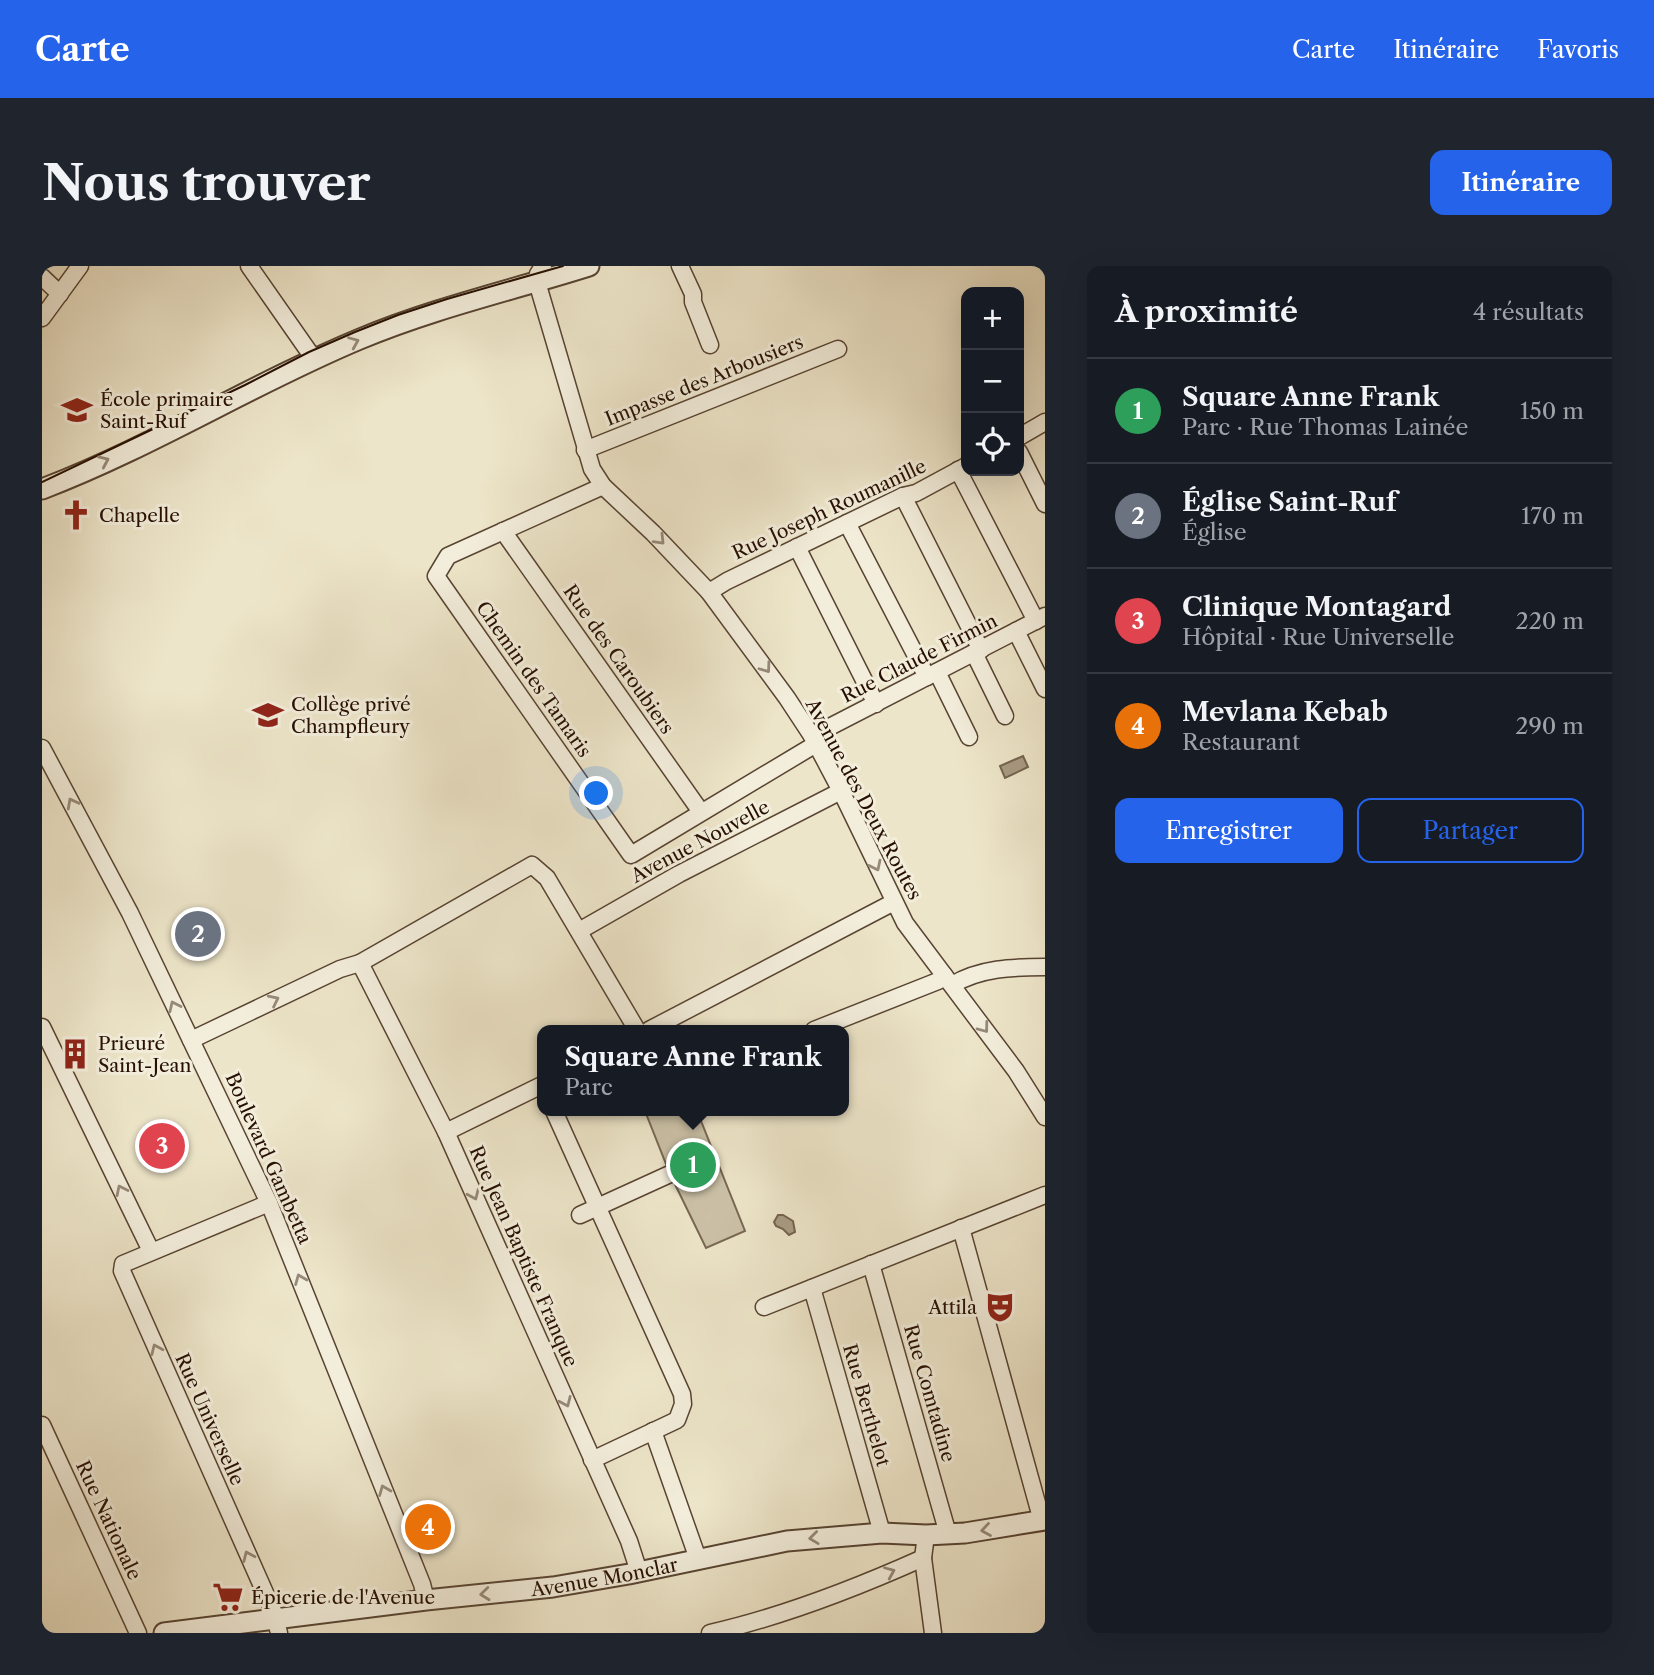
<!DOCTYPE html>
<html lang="fr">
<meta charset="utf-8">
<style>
:root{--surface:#171b24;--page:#20242c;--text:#f1f3f6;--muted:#9ea1a6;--line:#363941;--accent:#2563eb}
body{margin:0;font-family:"Libre Caslon Text",serif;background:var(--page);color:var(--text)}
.controls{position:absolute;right:21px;top:21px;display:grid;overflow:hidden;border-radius:14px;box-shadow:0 7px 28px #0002}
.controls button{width:63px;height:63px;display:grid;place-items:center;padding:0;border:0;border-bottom:2px solid var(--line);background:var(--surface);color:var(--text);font:35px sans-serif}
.you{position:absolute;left:555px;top:528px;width:24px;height:24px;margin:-18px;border:5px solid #fff;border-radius:50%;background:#1a73e8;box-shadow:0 0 0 10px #1a73e833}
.badge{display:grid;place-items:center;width:46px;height:46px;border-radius:50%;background:var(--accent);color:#fff;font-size:23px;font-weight:700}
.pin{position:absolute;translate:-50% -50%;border:4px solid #fff;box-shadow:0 2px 7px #0006}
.popup{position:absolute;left:495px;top:759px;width:312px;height:91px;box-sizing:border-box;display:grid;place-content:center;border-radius:14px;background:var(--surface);filter:drop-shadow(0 2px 5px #0005);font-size:23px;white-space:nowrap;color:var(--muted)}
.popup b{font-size:26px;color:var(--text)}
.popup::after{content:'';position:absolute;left:50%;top:100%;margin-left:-14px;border:14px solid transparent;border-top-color:var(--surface)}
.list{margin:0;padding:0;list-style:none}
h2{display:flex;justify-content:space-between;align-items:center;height:91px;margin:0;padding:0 28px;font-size:30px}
h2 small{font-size:23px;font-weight:400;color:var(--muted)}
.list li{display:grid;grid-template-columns:46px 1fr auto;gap:21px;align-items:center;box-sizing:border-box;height:105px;padding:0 28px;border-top:2px solid var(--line)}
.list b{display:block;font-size:26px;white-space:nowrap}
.list p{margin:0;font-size:23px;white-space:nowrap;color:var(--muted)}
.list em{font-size:23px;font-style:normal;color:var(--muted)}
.actions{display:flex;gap:14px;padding:21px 28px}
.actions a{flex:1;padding:16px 0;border:2px solid var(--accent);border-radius:14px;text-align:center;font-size:24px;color:var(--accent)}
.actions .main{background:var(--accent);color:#fff}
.icon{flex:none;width:38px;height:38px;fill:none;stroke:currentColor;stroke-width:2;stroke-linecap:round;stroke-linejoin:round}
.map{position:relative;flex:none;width:1003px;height:1367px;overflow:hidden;border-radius:14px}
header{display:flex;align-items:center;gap:42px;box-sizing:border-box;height:98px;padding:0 35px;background:var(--accent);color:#fff}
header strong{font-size:33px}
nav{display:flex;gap:38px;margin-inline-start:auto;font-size:24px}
.intro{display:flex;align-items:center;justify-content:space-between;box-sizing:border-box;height:168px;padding:0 42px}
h1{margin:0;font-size:49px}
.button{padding:18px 32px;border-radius:14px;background:var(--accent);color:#fff;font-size:24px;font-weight:700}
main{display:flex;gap:42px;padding:0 42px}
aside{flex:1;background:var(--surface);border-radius:14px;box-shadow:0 7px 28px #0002}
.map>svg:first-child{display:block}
.green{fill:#cbc1a7;stroke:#786854;stroke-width:2}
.water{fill:#a99c85;stroke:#756450;stroke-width:2}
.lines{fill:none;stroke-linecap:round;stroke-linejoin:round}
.minor-casing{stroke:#584432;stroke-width:19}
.tertiary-casing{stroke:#584432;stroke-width:23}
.minor{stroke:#f3eedc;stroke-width:16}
.tertiary{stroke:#f3eedc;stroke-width:19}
.tram{stroke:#260f00;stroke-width:2}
.oneway{stroke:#978a79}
.labels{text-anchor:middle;stroke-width:6;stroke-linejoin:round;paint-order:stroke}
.street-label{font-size:19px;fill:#260f00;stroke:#f3eedc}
.poi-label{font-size:19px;fill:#260f00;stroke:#f3eedc;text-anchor:start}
</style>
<header>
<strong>Carte</strong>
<nav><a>Carte</a><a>Itinéraire</a><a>Favoris</a></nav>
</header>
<div class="intro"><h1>Nous trouver</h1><a class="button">Itinéraire</a></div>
<main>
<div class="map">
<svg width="1003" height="1367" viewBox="0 0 1003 1367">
<rect width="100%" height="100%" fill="#ede5c9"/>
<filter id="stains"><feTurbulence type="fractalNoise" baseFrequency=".00286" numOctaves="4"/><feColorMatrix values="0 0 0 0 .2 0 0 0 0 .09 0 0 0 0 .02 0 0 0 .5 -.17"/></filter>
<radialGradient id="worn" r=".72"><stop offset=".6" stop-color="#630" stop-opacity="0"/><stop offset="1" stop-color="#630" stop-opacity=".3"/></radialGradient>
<!-- green -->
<polygon class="green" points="603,845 655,845 703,965 664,982 628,908"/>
<!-- water -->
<g class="water">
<polygon points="981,490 986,501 963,512 958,500"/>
<polygon points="736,949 741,949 751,955 753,966 747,969 741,963 734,960 732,956"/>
</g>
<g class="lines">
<!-- minor casing -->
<g class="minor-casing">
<g id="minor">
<polyline points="207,0 272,93"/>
<polyline points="501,0 496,8 495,16 550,203 561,220 611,267 667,326 745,432 770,470 799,525 863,657 974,805 1003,851"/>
<polyline points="638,0 651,28 651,36 668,79"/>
<polyline points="0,11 18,28"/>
<polyline points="0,52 38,0"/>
<polyline points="977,171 1003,156"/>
<polyline points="543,184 796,83"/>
<polyline points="977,186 1003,238"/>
<polyline points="916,204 994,355"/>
<polyline points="561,220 406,290 394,310 589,589 774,478"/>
<polyline points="861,230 939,384"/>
<polyline points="805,257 885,411"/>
<polyline points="461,265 659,546"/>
<polyline points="755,281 834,438"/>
<polyline points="667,326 685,315 861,230 874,227 924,200"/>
<polyline points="974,365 1003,423"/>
<polyline points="932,387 963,450"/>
<polyline points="895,406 927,471"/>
<polyline points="770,470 1003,350"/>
<polyline points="0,482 88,647 227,937 380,1318 384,1334"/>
<polyline points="537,665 637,608 799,525"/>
<polyline points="318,697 404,866 587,1275 597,1306"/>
<path d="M910,719C938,702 971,701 1003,701"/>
<polyline points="0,761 109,985"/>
<polyline points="607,764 852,636"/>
<polyline points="772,764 896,715 902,709"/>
<polyline points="149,774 298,703 318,697 490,599 505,612 595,764"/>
<polyline points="512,845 640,1128 641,1138 635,1154 550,1194"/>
<polyline points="404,866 500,819"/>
<polyline points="227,937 81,998 80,1005 232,1347 237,1367"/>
<polyline points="538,949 628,908"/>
<polyline points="919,962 1000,1255"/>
<polyline points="829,998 906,1268"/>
<polyline points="770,1022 840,1267"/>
<polyline points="722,1041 1003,929"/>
<polyline points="0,1159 96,1367"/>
<polyline points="611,1165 656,1293"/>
<polyline points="884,1269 881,1292 891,1367"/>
<path d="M668,1367C739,1351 814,1322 881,1292"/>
</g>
</g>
<!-- tertiary casing -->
<g class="tertiary-casing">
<g id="tertiary">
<path d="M0,223C110,181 210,118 318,73C392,42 471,24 547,0"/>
<path id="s1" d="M122,1367L384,1334L511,1321L587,1308L745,1275L840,1267L884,1269L923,1267L1003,1254"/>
</g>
</g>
<!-- minor -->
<use href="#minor" class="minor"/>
<!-- tertiary -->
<use href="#tertiary" class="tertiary"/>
<!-- tram -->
<polyline class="tram" points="0,216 203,119 267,86 313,66 356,49 405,33 521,0"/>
</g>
<!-- one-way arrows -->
<defs><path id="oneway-chevron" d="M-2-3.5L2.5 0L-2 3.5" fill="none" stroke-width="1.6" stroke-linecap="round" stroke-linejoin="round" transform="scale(1.75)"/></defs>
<g class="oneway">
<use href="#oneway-chevron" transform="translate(312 76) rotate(-23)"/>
<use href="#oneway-chevron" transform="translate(62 195) rotate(-24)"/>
<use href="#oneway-chevron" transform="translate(618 274) rotate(46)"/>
<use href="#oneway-chevron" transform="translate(724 402) rotate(54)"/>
<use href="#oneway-chevron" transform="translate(30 537) rotate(-118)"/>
<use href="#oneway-chevron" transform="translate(834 600) rotate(64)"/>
<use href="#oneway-chevron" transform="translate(232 734) rotate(-26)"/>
<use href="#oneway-chevron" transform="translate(132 740) rotate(-115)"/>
<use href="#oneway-chevron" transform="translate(942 762) rotate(53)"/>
<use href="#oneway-chevron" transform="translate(79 924) rotate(-116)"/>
<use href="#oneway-chevron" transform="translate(432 929) rotate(66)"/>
<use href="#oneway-chevron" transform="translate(258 1013) rotate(-112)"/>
<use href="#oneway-chevron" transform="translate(114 1083) rotate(-114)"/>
<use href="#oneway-chevron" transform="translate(524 1136) rotate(66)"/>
<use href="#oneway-chevron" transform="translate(342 1224) rotate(-112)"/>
<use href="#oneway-chevron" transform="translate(944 1264) rotate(171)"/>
<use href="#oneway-chevron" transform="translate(772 1272) rotate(173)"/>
<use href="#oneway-chevron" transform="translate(206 1290) rotate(-114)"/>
<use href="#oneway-chevron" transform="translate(848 1306) rotate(-23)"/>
<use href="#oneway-chevron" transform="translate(443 1328) rotate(174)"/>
</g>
<!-- icons -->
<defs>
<g id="school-bare" transform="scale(2.415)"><path d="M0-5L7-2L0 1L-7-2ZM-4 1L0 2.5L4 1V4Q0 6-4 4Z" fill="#8f2418" stroke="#f3eedc" stroke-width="2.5" paint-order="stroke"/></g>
<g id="church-bare" transform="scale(2.415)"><path d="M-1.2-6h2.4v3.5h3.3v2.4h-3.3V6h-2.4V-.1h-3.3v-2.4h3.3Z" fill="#8f2418" stroke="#f3eedc" stroke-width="2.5" paint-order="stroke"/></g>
<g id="building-bare" transform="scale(2.415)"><path d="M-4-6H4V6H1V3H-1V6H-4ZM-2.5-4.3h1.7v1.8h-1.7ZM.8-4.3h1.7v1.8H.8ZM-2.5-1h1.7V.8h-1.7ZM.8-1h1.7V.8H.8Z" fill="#8f2418" stroke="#f3eedc" stroke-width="2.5" paint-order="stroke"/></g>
<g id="theatre-bare" transform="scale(2.415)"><path d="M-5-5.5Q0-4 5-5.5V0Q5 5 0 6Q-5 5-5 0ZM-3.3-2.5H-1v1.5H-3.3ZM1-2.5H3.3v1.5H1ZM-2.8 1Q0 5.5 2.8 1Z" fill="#8f2418" stroke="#f3eedc" stroke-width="2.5" paint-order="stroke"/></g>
<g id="supermarket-bare" transform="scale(2.415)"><path d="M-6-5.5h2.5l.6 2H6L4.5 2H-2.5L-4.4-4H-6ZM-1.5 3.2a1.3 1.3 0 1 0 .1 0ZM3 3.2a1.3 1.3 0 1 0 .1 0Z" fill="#8f2418" stroke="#f3eedc" stroke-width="2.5" paint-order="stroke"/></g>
</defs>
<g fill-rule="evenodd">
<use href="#school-bare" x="35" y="144"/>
<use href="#church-bare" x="34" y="249"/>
<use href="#school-bare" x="226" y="449"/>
<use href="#building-bare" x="33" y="788"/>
<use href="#theatre-bare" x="958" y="1041"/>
<use href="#supermarket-bare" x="186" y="1331"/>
</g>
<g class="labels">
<!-- street labels -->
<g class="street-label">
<text transform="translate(662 114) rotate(-22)" y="7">Impasse des Arbousiers</text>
<text transform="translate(787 243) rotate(-25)" y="7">Rue Joseph Roumanille</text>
<text transform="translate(877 392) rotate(-27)" y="7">Rue Claude Firmin</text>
<text transform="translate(577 393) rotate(55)" y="7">Rue des Caroubiers</text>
<text transform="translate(492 413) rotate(55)" y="7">Chemin des Tamaris</text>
<text transform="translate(822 533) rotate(62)" y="7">Avenue des Deux Routes</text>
<text transform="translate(658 575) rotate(-28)" y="7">Avenue Nouvelle</text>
<text transform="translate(227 892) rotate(66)" y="7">Boulevard Gambetta</text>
<text transform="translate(482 990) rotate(66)" y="7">Rue Jean Baptiste Franque</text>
<text transform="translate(888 1127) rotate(74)" y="7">Rue Comtadine</text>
<text transform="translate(825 1139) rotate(74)" y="7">Rue Berthelot</text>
<text transform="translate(168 1153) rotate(66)" y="7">Rue Universelle</text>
<text transform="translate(67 1254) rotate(65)" y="7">Rue Nationale</text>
<text dy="7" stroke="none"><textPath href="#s1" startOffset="444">Avenue Monclar</textPath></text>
</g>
<!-- poi labels -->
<g class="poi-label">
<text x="58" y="140">École primaire<tspan x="58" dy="22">Saint-Ruf</tspan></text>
<text x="57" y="256">Chapelle</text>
<text x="249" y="445">Collège privé<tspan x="249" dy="22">Champfleury</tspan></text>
<text x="56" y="784">Prieuré<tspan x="56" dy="22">Saint-Jean</tspan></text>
<text x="935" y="1048" text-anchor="end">Attila</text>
<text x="209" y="1338">Épicerie de l'Avenue</text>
</g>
</g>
<rect width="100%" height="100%" filter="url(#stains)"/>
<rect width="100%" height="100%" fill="url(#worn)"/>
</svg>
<div class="controls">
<button>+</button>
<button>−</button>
<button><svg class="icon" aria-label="locate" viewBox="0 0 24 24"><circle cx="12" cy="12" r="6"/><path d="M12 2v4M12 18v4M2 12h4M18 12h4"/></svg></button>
</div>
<div class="you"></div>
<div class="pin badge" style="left:651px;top:899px;background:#2e9e5b">1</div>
<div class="popup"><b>Square Anne Frank</b>Parc</div>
<div class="pin badge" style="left:156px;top:668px;background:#6b7280">2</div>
<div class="pin badge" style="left:120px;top:880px;background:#e0444e">3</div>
<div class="pin badge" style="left:386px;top:1261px;background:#e8710a">4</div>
</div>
<aside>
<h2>À proximité<small>4 résultats</small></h2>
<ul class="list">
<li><span class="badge" style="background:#2e9e5b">1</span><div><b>Square Anne Frank</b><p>Parc · Rue Thomas Lainée</p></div><em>150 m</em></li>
<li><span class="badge" style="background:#6b7280">2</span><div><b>Église Saint-Ruf</b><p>Église</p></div><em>170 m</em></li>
<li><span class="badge" style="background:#e0444e">3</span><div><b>Clinique Montagard</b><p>Hôpital · Rue Universelle</p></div><em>220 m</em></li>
<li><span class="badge" style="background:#e8710a">4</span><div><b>Mevlana Kebab</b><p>Restaurant</p></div><em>290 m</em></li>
</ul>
<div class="actions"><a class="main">Enregistrer</a><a>Partager</a></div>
</aside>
</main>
